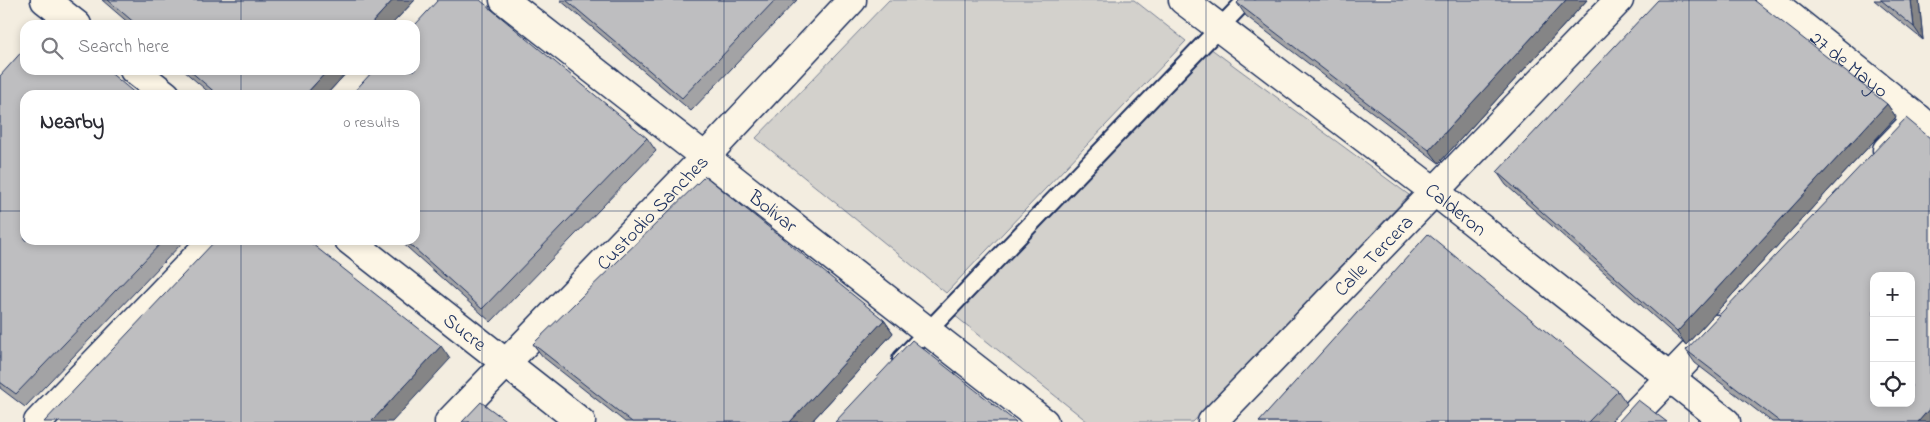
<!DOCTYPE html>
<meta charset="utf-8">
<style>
:root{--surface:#fff;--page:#f7f7f7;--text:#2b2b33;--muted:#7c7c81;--line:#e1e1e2}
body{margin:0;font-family:"Indie Flower",sans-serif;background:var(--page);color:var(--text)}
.controls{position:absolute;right:15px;bottom:15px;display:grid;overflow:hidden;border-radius:10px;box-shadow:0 2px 8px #0003}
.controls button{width:45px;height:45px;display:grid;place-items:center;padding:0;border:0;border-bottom:1px solid var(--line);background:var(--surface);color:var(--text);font:25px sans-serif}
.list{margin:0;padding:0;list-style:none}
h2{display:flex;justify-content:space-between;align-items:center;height:65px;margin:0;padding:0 20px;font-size:21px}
h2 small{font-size:16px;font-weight:400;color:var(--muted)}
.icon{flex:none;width:28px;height:28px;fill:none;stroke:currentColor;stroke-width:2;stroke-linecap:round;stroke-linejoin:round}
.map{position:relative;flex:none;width:1930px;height:422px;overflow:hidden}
.search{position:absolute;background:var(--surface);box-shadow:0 2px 8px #0003;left:20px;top:20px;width:400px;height:55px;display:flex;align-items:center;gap:12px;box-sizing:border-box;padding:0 18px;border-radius:15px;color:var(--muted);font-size:19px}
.panel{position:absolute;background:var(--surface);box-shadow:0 2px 8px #0003;left:20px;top:90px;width:400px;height:155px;border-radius:15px}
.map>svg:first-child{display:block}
.green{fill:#d3d1cc;stroke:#778095}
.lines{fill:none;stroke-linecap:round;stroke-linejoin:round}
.lane-casing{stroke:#1b2f5e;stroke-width:20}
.street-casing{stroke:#1b2f5e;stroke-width:31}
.lane{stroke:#fcf5e5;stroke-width:16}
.street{stroke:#fcf5e5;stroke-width:28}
.wall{fill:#a3a3a5;stroke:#1b2f5e}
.shaded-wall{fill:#858586;stroke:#1b2f5e}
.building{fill:#bebec0;stroke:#1b2f5e;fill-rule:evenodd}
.grid{fill:none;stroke:#1b2f5e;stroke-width:1;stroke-opacity:0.55}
.labels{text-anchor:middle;stroke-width:5;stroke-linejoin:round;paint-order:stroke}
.street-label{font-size:20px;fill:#1b2f5e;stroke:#fcf5e5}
</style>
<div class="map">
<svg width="1930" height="422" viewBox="0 0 1930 422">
<rect width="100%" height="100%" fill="#f3ede0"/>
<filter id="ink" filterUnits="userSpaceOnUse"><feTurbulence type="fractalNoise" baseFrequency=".02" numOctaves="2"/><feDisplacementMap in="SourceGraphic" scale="10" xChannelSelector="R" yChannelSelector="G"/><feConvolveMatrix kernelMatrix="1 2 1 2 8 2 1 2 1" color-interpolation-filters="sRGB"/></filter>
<g filter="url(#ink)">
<!-- green -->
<g class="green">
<polygon points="889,0 1134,0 1186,41 946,293 756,138"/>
<polygon points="1210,48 1409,195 1193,422 1088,422 954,315"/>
</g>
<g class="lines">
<!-- lane casing -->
<g class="lane-casing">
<polyline id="lane" points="901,359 1246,0"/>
</g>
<!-- street casing -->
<g class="street-casing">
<g id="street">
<polyline points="45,0 77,25"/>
<path id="s1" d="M504,0L1044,422"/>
<path id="s2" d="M1183,0L1434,191L1726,422"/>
<path id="s3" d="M1770,0L1930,128"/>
<polyline points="134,70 166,95"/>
<polyline points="1887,150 1918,118"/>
<path id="s4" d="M349,240L581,422"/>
<polyline points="38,422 213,240"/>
<path id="s5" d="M449,422L705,157L852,0"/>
<path id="s6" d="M1212,422L1619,0"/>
<polyline points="1627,422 1716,329"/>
</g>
</g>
<!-- lane -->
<use href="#lane" class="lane"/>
<!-- street -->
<use href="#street" class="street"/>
</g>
<!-- wall -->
<g class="wall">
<polygon points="102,0 415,0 391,25 131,25"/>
<polygon points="560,0 797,0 691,111"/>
<polygon points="1587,0 1439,163 1246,16 1237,3"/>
<polygon points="1874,0 1919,0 1923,40"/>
<polygon points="183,70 349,70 326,95 212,95"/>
<polygon points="0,76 25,240 185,240 25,407 0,388"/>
<polygon points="1887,104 1896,117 1686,345 1506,185 1497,172"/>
<polygon points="647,138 656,151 491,322 399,240 415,240"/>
<polygon points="884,320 893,333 811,422 625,422 543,357 533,344"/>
<polygon points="1686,350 1930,422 1772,422 1695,363"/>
<polygon points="1618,391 1627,404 1610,422 1259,422"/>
</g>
<!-- shaded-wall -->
<g class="shaded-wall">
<polygon points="393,0 415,0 391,25 370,25"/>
<polygon points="1566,0 1587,0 1439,163 1429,150"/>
<polygon points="1911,0 1919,0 1923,40 1914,27"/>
<polygon points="328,70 349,70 326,95 305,95"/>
<polygon points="1887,104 1896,117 1686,345 1677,332"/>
<polygon points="884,320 893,333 811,422 790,422"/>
<polygon points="441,346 450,359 392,422 371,422"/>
<polygon points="1930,408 1930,422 1918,422"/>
</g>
<!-- building -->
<g class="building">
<polygon points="108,0 393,0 370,25 137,25"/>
<polygon points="438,0 480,0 647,138 482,309 405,240 415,240 415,95 351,95 374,70 415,70 415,25"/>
<polygon points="566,0 775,0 682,98"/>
<polygon points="1240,0 1566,0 1429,150 1237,3"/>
<polygon points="1658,0 1754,0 1887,104 1677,332 1497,172"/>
<polygon points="1881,0 1911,0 1914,27"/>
<polygon points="49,21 53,25 46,25"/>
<polygon points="25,48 25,70 107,70 137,95 25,95 25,240 164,240 16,394 0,382 0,76"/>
<polygon points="189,70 328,70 305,95 218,95"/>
<path d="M1906,118L1930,138V408L1918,422H1780L1686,350ZM1874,276H1911V403H1874Z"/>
<polygon points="705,176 884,320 790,422 632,422 533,344"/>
<polygon points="1428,234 1618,391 1588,422 1259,422"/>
<polygon points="216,240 307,240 441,346 371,422 44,422"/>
<polygon points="912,340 1016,422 835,422"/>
<polygon points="1638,400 1667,422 1618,422"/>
<polygon points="481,402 508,422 462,422"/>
</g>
</g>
<!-- grid -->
<path class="grid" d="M241,0V25M482,0V422M724,0V422M965,0V422M1206,0V422M1448,0V422M1689,0V422M241,70V95M0,211H25M415,211H1930M241,240V422"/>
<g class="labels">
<!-- street labels -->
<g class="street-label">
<text dy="7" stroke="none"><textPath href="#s3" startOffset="102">27 de Mayo</textPath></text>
<text dy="7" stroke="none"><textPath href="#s2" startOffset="344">Calderon</textPath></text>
<text dy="7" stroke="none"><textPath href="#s1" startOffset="342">Bolivar</textPath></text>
<text dy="7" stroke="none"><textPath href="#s5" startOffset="292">Custodio Sanches</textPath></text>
<text dy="7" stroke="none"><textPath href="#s6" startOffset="232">Calle Tercera</textPath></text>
<text dy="7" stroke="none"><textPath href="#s4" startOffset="148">Sucre</textPath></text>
</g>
</g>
</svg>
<div class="controls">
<button>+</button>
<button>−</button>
<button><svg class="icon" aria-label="locate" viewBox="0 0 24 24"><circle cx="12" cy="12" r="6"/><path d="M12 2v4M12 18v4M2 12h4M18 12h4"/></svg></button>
</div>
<div class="search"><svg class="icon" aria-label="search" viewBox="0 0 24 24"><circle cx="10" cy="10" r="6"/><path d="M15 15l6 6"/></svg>Search here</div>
<section class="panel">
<h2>Nearby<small>0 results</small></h2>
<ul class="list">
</ul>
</section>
</div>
